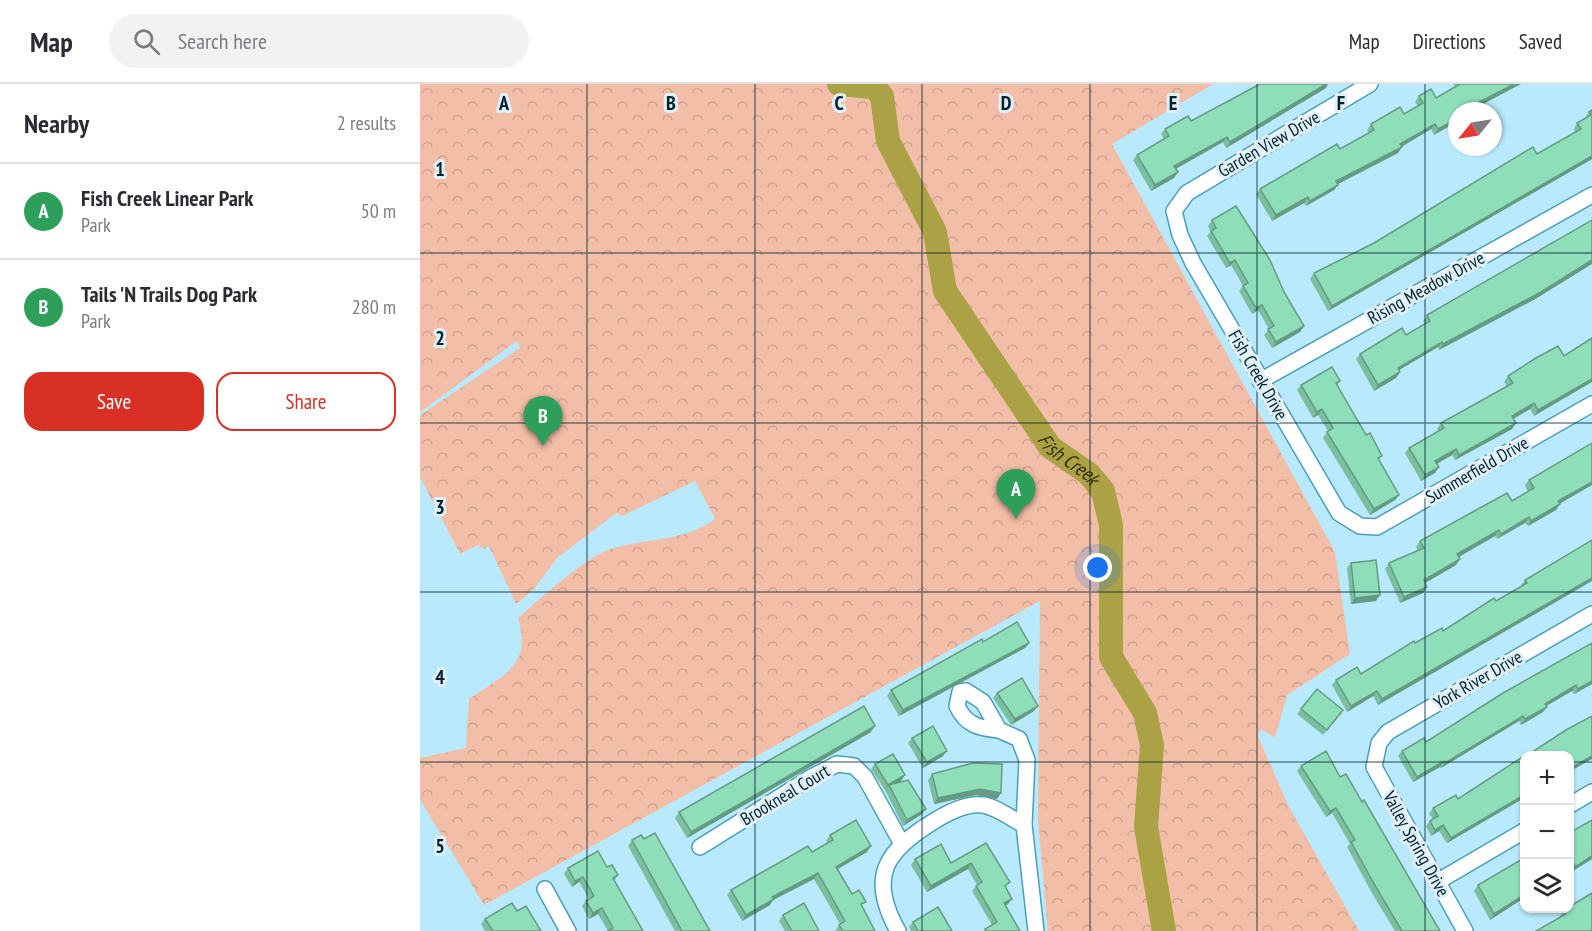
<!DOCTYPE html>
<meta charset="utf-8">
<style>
:root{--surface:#fff;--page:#f2f2f3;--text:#2b2b33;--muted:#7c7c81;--line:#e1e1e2;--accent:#d93025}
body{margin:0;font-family:"PT Sans Narrow",sans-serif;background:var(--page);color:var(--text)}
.controls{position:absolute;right:18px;bottom:18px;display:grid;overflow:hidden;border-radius:12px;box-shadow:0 2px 4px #0004}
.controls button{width:54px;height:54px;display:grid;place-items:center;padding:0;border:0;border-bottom:2px solid var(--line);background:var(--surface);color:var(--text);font:30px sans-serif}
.compass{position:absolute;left:1028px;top:18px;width:54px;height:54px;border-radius:50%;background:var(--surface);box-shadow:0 2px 4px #0004;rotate:240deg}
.you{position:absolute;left:678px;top:484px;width:21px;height:21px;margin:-15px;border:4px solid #fff;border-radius:50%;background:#1a73e8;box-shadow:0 0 0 9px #1a73e833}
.badge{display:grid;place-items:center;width:39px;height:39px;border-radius:50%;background:var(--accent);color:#fff;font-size:20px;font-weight:700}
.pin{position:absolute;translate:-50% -50px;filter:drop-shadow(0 2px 3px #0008)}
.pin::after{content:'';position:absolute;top:32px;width:21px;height:18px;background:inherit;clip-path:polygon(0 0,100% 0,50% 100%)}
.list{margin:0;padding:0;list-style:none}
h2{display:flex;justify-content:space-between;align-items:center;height:78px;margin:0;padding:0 24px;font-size:26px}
h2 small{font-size:20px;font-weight:400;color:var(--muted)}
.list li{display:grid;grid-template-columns:39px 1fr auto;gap:18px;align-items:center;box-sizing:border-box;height:96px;padding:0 24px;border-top:2px solid var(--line)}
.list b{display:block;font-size:22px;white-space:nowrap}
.list p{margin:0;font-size:20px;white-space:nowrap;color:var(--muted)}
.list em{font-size:20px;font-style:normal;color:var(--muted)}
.actions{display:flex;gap:12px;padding:18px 24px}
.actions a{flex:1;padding:14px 0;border:2px solid var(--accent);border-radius:18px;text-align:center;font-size:21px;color:var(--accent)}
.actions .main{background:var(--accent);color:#fff}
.icon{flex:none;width:33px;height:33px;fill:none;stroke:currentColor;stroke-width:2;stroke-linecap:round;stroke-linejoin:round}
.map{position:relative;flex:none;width:1172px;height:847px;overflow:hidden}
header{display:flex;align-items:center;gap:36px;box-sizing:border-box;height:84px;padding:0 30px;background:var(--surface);border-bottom:2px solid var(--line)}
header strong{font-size:28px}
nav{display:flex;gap:33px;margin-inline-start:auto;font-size:21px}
.search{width:420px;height:54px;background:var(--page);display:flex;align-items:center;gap:15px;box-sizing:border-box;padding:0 21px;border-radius:33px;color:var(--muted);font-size:22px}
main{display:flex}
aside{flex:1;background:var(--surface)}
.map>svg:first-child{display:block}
.forest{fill:url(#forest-crowns)}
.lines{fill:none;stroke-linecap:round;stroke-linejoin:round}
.river{stroke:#aaa245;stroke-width:24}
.minor-casing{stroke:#499fbd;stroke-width:18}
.minor{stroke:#fff;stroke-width:15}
.wall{fill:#7bbfa0}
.shaded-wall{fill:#649b82}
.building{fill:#8fdeba;stroke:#649b82;stroke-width:1.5}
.grid{fill:none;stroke:#00232f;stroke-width:1.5;stroke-opacity:0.55}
.labels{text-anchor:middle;stroke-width:6;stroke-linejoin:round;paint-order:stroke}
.street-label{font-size:18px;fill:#00232f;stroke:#e1f0f7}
.water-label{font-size:20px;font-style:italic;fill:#332f06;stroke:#e1f0f7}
.grid-label{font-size:20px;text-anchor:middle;font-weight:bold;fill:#00232f;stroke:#e1f0f7;stroke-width:6;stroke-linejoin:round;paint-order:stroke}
</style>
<header>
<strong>Map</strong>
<div class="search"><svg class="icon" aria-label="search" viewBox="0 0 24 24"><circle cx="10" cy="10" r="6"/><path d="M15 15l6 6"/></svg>Search here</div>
<nav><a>Map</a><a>Directions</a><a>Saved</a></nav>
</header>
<main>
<aside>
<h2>Nearby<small>2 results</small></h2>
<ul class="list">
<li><span class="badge" style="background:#2e9e5b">A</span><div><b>Fish Creek Linear Park</b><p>Park</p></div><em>50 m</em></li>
<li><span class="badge" style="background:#2e9e5b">B</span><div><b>Tails 'N Trails Dog Park</b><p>Park</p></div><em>280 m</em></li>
</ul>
<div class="actions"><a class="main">Save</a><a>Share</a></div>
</aside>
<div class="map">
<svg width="1172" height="847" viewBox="0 0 1172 847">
<defs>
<pattern id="forest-crowns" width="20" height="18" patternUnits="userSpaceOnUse" patternTransform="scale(1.5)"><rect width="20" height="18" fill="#f3bea7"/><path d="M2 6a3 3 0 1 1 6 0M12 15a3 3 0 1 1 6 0" fill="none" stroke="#cfa390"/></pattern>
</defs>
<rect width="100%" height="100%" fill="#b9e9fc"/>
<!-- forest -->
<path class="forest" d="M0,0H793L692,60L915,468L930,570L867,611L855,654L841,645L838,652L867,719L939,847H628L618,736L620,517L64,821L0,716V674L46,664L49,615C85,590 112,582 98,534C121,514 167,471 194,464C229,454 265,457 295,435L275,397L202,432L196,429L137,474L114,505L96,520L69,462L64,465L58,461L40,470L0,393V331L100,264L97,257L0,328Z"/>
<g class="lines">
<!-- river -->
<path class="river" id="s1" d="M419,0L454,3L462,12L468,57L515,148L525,207L630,363L669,390L683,407L691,441V573L725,629L732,661L726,743L744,847"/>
<!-- minor casing -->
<g class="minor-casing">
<g id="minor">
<polyline points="950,0 767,109 754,127 760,151 773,179 919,429 940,442 957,443 1172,320"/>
<polyline points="840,297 1172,111"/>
<path d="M546,607L563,618L579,646C558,644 546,641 537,622L540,608Z"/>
<polyline points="579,646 599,655 607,676 604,741 616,847"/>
<polyline points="1150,721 1172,708"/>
<polyline points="280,763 390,694 417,680 434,682 445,693 482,760"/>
<polyline points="1017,798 1104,747"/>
<polyline points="125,805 148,847"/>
<path d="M478,847C447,792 466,766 516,736C529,728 546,719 563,721C577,723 592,735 604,741"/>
<polyline points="1045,847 954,683 959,659 968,648 1172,530"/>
</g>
</g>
<!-- minor -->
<use href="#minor" class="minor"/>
</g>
<!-- wall -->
<g class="wall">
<polygon points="1033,0 1101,0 1037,27 1014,51 1011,45 981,63 978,69 918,100 914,106 886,122 884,119 852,137 836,110 840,105 920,65 949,49 947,46 951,40 984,30 998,22 995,18 999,12 1016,14 1035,3"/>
<polygon points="906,4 806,64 803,58 756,85 758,88 754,94 731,107 713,76 717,71 744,55 741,50 745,45 771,37"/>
<polygon points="1172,26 1172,75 908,227 890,195 894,189 954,159 1117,70 1155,48 1154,45 1157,39 1166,35 1165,34 1169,28"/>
<polygon points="792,136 864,208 884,242 880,248 852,264 844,251 849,245 838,226 832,230 819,207 823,202 811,181 806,184 787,152 791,147 788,142"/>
<polygon points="1117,214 1019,266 1018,263 979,286 976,294 954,307 936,275 940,270 986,251 1005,240 1003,237 1007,231"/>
<polygon points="1172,254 1114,332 1110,325 1093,335 1096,339 1092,345 1035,376 1032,371 1017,380 1015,389 1001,397 985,369 989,364 1018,347 1017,345 1021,339 1087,302 1084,298 1088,292 1144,272"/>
<polygon points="920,297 917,301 979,411 975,416 950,431 903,354 908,347 898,331 893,334 877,306 881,301"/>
<polygon points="1109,396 1139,420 1136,426 1108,442 1105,439 1077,455 1075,452 1039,473 1036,481 1005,499 1007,503 1003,509 980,519 965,485 969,479 998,467 996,463 1000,457 1092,417 1108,408 1105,401"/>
<polygon points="1172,456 958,621 953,612 927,628 912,601 916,596 941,590 995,559 1023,547 1102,502 1101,501 1105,496"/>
<polygon points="931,479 956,517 931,520 927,484"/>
<polygon points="563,558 609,559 605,564 479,632 467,612 471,606"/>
<polygon points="1172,600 1154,610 1152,607 1126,622 1123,628 1101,641 1099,637 1021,684 1020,683 993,698 978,672 982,667 1006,658 1083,609"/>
<polygon points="577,609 614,627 591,641 573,614"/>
<polygon points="881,625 919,632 903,651 877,630"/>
<polygon points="451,648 267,754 255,734 259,728"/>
<polygon points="492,654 523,672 503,684 488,659"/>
<polygon points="1104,672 1104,714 1027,759 1019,747 1011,752 1006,742 1010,737 1013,735 1009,730 1013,724 1038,715"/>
<polygon points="455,680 481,697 477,699 502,730 483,742 465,706 451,685"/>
<polygon points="881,682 920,693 942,718 1020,847 975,847 953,811 927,763 930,760 912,729 906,733 877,687"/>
<polygon points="512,690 577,715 556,711 514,720 508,696"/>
<polygon points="1172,736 1172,775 1151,788 1149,785"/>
<polygon points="410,751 447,768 418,785 432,810 442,823 455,847 415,847 420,840 394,795 353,816 350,821 322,837 307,811 311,806 392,768 408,759 406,757"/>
<polygon points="212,756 290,847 255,847 208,762"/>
<polygon points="566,759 586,804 588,820 586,822 600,847 564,847 572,841 552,807 557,801 548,785 507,808 491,781 495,775 531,779"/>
<polygon points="187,783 198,791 194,797 223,847 188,847 178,830 169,835 162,822 166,817 169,815 159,798 152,803 144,790 148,784"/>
<polygon points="1058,801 1104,814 1070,836 1054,807"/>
<polygon points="1144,826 1172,847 1140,833 1140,832"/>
<polygon points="97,827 121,847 65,847 61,840 65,835"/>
<polygon points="363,831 399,847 365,847 359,837"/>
<polygon points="493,838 532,847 491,847 489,843"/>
</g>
<!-- shaded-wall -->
<g class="shaded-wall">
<polygon points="906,0 908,0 906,4 806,64 810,58"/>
<polygon points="1094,0 1101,0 1050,27 1044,27"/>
<polygon points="1037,35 1037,38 1014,51 1018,45"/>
<polygon points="1015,40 1011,45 976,66 980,60"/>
<polygon points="807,53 803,58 750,88 754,82"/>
<polygon points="982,63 978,69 912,103 916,97"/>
<polygon points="1172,72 1172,75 908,227 912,222"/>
<polygon points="758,88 754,94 731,107 735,101"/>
<polygon points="918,101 914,106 886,122 890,117"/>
<polygon points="888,113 884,119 852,137 856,131"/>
<polygon points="815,176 811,181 806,184 810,179"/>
<polygon points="1172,176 1172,180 1117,214 1019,266 1023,260"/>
<polygon points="842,221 838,226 832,230 836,224"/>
<polygon points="884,242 880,248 852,264 856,258"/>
<polygon points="1022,258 1018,263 974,289 978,284"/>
<polygon points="980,288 976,294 954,307 958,301"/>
<polygon points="1172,295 1172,298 1114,332 1118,326"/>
<polygon points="1114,319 1110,325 1088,338 1092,332"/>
<polygon points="902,325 898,331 893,334 897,328"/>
<polygon points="1096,339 1092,345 1035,376 1039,371"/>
<polygon points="1036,365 1032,371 1011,383 1015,377"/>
<polygon points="1019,383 1015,389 1001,397 1005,391"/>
<polygon points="1172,398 1172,401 1134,423 1138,417"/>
<polygon points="979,411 975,416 950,431 954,425"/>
<polygon points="1140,420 1136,426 1108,442 1111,437"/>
<polygon points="1109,433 1105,439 1077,455 1081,450"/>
<polygon points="1079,446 1075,452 1033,476 1037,470"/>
<polygon points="1040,475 1036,481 1000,502 1004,496"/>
<polygon points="1172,494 1172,497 958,621 962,615"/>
<polygon points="1007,503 1003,509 980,519 984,513"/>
<polygon points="960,511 956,517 931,520 935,514"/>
<polygon points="609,559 605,564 479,632 483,626"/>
<polygon points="1172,597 1172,600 1154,610 1158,605"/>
<polygon points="1156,601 1152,607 1121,625 1125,620"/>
<polygon points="957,607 953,612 927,628 931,622"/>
<polygon points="618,622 614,627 591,641 595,635"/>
<polygon points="1127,623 1123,628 1101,641 1105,635"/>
<polygon points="1103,632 1099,637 1021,684 1025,679"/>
<polygon points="455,642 451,648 267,754 271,748"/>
<polygon points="527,667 523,672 503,684 507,678"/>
<polygon points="1172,672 1172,675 1149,688 1149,685"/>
<polygon points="1024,677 1020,683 993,698 997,693"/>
<polygon points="485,691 481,697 470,703 469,701 464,706 468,701"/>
<polygon points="560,705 581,709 577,715 556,711 514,720 518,714"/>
<polygon points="1104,711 1104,714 1027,759 1031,754"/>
<polygon points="916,724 912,729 906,733 910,727"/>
<polygon points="506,725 502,730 483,742 487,736"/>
<polygon points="1023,741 1019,747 1011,752 1015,746"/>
<polygon points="451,762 447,768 412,788 416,783"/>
<polygon points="1172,772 1172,775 1151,788 1155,783"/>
<polygon points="551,779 548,785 507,808 511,802"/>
<polygon points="398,789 394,795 353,816 350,821 322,837 326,831 352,813"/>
<polygon points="163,793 159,798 152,803 155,797"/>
<polygon points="1104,811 1104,814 1070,836 1074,830"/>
<polygon points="592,815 588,820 580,825 584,819"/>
<polygon points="182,824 178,830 169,835 173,829"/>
</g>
<!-- building -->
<g class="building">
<polygon points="840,0 906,0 810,58 807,53 754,82 758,88 735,101 717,71 749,52 745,45 768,32 771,37"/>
<polygon points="1040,0 1094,0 1044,26 1045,27 1037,27 1037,35 1018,45 1015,40 980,60 982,63 916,97 918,101 890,117 888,113 856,131 840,105 917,60 920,65 954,46 951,40 980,23 984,30 1003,19 999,12 1011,5 1016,14"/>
<polygon points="1172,26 1172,72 912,222 894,189 954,159 1113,63 1117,70 1161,45 1157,39 1171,31 1169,28"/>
<polygon points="816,122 850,176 864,208 884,242 856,258 848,245 854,242 842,221 836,224 823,202 828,199 815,176 810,179 791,147 796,144 792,136"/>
<polygon points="1172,136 1172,176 1121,208 1023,260 1022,258 978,284 980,288 958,301 940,270 982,244 986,251 1010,237 1007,231"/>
<polygon points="1172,254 1172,295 1118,326 1114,319 1092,332 1096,339 1039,371 1036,365 1015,377 1019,383 1005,391 989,364 1024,344 1021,339 1093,299 1088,292 1116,274 1138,262 1144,272"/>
<polygon points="912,283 920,297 916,299 924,313 946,351 950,349 962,372 958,374 979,411 954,425 907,348 913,344 902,325 897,328 881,301"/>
<polygon points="1172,359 1172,398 1138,417 1140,420 1111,437 1109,433 1081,450 1079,446 1037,470 1040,475 1004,496 1007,503 984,513 969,479 1004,464 1000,457 1087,409 1092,417 1114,404 1109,396"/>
<polygon points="1172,456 1172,494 962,615 957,607 931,622 916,596 937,583 941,590 994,557 995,559 1022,544 1023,547 1074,514 1076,517 1107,499 1105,496"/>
<polygon points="956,476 960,511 935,514 931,479"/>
<polygon points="597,538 609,559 483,626 471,606 562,555 563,558"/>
<polygon points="1172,559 1172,597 1158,605 1156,601 1125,620 1127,623 1105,635 1103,632 1025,679 1024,677 997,693 982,667 1004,654 1006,658 1083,609"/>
<polygon points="602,594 618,622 595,635 577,609"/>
<polygon points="897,605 923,626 907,646 881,625"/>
<polygon points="444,622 455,642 271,748 259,728"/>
<polygon points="1172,632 1172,672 1149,685 1149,672 1106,672 1146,646"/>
<polygon points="513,642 527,667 507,678 492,654"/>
<polygon points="906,667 920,693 926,690 942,718 944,716 1020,847 982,847 957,805 931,758 935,756 916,724 910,727 881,682"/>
<polygon points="473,670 485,691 468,701 455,680"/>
<polygon points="1104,672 1104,711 1031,754 1023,741 1015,746 1010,737 1018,732 1013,724 1036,711 1038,715"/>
<polygon points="553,679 582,680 581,709 560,705 518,714 512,690"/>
<polygon points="488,696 506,725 487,736 469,701"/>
<polygon points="436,736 451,762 416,783 432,810 439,806 446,818 441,820 455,847 423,847 419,841 425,837 398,789 352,813 354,815 326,831 311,806 388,762 392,768 413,756 410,751"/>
<polygon points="1172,736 1172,772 1155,783 1154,780 1149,782 1149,749"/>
<polygon points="235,749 290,847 262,847 212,756 221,751 224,755"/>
<polygon points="566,759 590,798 585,802 592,815 584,819 600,847 566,847 565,845 577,838 556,802 562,798 551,779 511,802 495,775 521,760 531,779"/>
<polygon points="178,767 187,783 192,781 198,791 193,794 223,847 188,847 193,844 182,824 173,829 166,817 174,812 163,793 155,797 148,784"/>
<polygon points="1104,774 1104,811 1074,830 1058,801"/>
<polygon points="1172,809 1172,847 1116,847 1146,830 1144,826 1146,825 1149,825 1149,823"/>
<polygon points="92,819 97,827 106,822 121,847 73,847 65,835"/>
<polygon points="384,819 399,847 372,847 363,831"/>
<polygon points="518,823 532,847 498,847 493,838"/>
</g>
<!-- grid -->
<path class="grid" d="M167,0V847M335,0V847M502,0V847M670,0V847M837,0V847M1005,0V847M0,169H1172M0,339H1172M0,508H1172M0,678H1104M1150,678H1172"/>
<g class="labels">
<!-- street labels -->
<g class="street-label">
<text transform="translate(849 60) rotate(-30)" y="6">Garden View Drive</text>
<text transform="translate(1006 204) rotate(-29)" y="6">Rising Meadow Drive</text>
<text transform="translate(838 291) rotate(60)" y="6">Fish Creek Drive</text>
<text transform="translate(1057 386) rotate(-30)" y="6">Summerfield Drive</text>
<text transform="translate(1058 596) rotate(-30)" y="6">York River Drive</text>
<text transform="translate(365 711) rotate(-31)" y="6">Brookneal Court</text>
<text transform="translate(996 760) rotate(61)" y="6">Valley Spring Drive</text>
</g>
<!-- water labels -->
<g class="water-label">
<text dy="7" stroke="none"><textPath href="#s1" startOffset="465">Fish Creek</textPath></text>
</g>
</g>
<g class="grid-label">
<text x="84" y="26">A</text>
<text x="251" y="26">B</text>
<text x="419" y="26">C</text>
<text x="586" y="26">D</text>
<text x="753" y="26">E</text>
<text x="921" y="26">F</text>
<text x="20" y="92">1</text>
<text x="20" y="261">2</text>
<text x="20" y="430">3</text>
<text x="20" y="600">4</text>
<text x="20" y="769">5</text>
</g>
</svg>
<div class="controls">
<button>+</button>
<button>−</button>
<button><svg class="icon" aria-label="layers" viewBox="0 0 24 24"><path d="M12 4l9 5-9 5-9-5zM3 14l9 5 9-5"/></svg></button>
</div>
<svg class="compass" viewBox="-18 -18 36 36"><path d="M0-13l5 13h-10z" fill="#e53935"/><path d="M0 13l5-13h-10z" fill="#7c7c81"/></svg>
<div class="you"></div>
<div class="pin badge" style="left:596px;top:435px;background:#2e9e5b">A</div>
<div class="pin badge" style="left:123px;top:362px;background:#2e9e5b">B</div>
</div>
</main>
